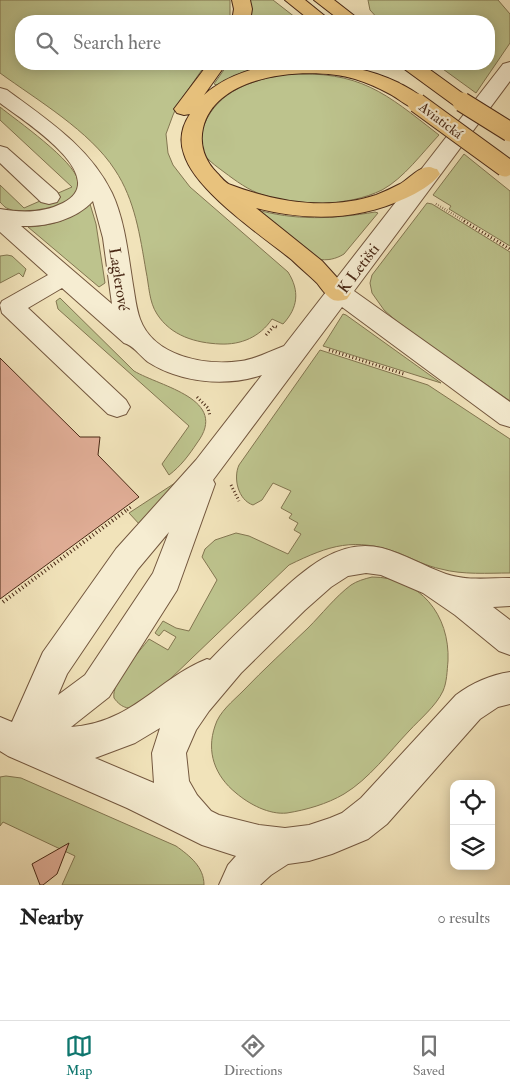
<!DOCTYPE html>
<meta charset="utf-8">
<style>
:root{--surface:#fff;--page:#f6f6f6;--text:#222;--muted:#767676;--line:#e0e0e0;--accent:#0f766e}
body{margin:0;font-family:"IM FELL Double Pica",serif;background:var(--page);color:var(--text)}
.controls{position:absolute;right:15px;bottom:15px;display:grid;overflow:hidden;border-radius:10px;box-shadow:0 2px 12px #0003}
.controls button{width:45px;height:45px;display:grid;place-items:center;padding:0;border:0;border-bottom:1px solid var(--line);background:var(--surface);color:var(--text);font:25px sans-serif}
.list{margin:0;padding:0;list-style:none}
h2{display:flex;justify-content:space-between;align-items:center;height:65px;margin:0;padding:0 20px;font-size:21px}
h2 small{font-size:16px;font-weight:400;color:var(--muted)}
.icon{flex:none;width:28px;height:28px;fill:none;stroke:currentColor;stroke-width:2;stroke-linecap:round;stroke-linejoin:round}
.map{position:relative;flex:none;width:510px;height:885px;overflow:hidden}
.search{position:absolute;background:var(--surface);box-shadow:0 2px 12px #0003;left:15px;right:15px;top:15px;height:55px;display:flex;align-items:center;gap:12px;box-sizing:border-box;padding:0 18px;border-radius:20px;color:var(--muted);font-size:19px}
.sheet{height:135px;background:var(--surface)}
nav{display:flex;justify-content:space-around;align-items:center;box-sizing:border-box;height:70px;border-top:1px solid var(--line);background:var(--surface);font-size:14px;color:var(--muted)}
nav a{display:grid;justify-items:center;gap:2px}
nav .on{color:var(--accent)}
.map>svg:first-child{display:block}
.green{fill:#bdc38d;stroke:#837651}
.building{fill:#e1ae97;stroke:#492815}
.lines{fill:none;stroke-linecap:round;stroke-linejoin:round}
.minor-casing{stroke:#73573e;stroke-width:2}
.major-casing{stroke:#492815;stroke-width:2}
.path-far2{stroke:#492815;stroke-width:2.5;stroke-dasharray:0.5 2;stroke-linecap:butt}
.path-far1{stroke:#492815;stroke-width:3;stroke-dasharray:1 2.5;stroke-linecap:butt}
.path{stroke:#492815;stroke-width:4;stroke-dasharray:1 3;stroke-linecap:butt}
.minor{fill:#f6edd2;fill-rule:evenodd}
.major{fill:#e8c27d;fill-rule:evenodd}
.major-bridge-casing{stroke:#492815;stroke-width:21;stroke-linecap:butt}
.major-bridge{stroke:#e8c27d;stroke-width:19}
.labels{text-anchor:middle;stroke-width:4.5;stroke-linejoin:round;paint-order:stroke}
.far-street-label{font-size:14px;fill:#492815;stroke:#f6edd2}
.street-label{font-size:16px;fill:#492815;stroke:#f6edd2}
</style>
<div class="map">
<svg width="510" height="885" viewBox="0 0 510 885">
<rect width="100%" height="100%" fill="#f1e3ba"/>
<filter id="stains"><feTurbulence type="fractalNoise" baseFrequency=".004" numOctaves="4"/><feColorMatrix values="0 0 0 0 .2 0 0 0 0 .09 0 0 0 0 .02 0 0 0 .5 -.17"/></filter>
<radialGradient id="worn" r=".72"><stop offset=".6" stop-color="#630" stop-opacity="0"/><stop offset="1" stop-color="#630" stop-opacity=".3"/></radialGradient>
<!-- green -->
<g class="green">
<path d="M0,0H230V21H21V64H206L178,104L173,115L166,134L168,153L173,165L190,187L288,272C300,291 298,308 283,324L272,319C260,337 241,345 220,344C196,343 171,336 157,314C149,302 149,285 146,271C140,236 135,200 115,170C90,131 37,100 0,73Z"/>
<polygon points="249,0 273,0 300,21 250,21"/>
<polygon points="368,0 498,0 510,14 510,43 476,93 436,64 489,64 489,21 380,21 370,10"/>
<polygon points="228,64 282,64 243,72 217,85 214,84"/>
<path d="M287,74C361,71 384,92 439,135C422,153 404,178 382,190C347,207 300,206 263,195C248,190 236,181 224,172C216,166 207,160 202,151C199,143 201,133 204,125C218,90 253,80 287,74Z"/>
<path d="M0,107C16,120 75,161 78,181C81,209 27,217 9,209C5,208 3,205 0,202V185L24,208L72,187L0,120Z"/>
<polygon points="464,154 510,191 510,246 449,209 451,206 433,195"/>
<polygon points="427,203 432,204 510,252 510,401 402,326 384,310 372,293 370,283 372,275"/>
<path d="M90,204L96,224L105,283L99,287L28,227C52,226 72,219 90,204Z"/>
<path d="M254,209C295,221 334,219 375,212L378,213L344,254C336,259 327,261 318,259Z"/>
<polygon points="7,255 12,256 26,269 23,277 19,273 0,283 0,256"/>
<path d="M60,298L134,371C161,387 230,399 197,443C189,455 181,466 169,475L162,464L189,426L58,309L56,301Z"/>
<polygon points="343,314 346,315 441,383 323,346"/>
<path d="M320,350L428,385L510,439V573C488,573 463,575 441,569C426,566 413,559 399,553C354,537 330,545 289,565L142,706C130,710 122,709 114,698C111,682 139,652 149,639L168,650L176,637L164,630L159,636L155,633L163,621L176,628L189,631L217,580L202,557L205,549L215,540L236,533L249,536L288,554L301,534L294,530L298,523L289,518L292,514L281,508L291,491L273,483L262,500L253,505C238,500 233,478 239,465Z"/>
<polygon points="178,481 141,526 129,513"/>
<path d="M372,577C420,577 450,615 448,661C447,671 447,682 443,691C436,706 420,719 409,731C389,752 369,779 344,794C327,804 306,810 287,813C269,815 249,804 236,793C215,776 206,752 215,726C219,712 233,701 243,691C264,669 286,649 308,628C322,614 335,597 351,585C357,581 364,579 372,577Z"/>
<path d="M6,776L21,778L176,846C190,856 204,867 204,885H62L75,856L3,822L0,826V777Z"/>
</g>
<!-- building -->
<g class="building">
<polygon points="0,358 80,437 100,437 98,455 139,497 0,599"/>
<polygon points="69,843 57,874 43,885 40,885 32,864"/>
</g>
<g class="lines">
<!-- minor casing -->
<g class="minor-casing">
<g id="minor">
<path d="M510,62V81L354,291L510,402V427L500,424L342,307L213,480L215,484L177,590L109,697L71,727C132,723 157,679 207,659L210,660C227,642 246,624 264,607C296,578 334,536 382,548C404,554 424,566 446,574C466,581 489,578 510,578V606L493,607L510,620V655L499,651L455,615L423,593L381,575L366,573L348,576L331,587L305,610L241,673L209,711L196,730L186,753L189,781L197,795L211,811L219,815L259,825L285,828L309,825L330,818L342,813L361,798L456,695C472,683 490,675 510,672V704L498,707L480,719L387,824L368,839L332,854L309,861L288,864L271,875L260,885H219L228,865L236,856L202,845L127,808L8,756L0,751V717L12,722L43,652L116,549L196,460L262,375C226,387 181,383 148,362C140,356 133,345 124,343L62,288L28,308L126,400L130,407L126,414L117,417L108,414L2,313L0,305L2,301L48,275L0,232V209C22,213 43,213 63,203C114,177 21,119 0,103V88L7,90C46,119 90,147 112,193C125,221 128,254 133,285C135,296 136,308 140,319C154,357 206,366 241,361C256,359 270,351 284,346L503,64ZM93,201L103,238L112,304L21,226C47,227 75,220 93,201ZM169,532L153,573L85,675L58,695L67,674L138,569ZM160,728L152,753L154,783L95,758L135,743Z"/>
<polygon points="0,146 7,148 57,192 60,197 57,202 49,204 41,202 0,163"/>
</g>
</g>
<!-- major casing -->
<g class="major-casing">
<g id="major">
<polygon points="232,0 250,0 252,9 250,21 232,21 234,9"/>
<polygon points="285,0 305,0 331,21 311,21"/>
<polygon points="314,0 334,0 361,21 341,21"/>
<path d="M208,64H226L204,95C252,52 345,56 399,83C408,88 421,94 427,103L424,107C420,108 417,109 413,108C405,105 398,98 390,94C379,88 368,83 355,79C312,66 216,72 203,128C199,145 205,161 217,173C221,177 226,184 231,185C276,202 328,211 376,195C384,192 392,188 400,184C409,179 418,167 429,167C432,167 434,169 437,169L440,174C432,185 417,193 406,198C357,221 307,221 256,208L322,261L351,293L347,299C341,301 335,302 330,298C325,294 321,288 317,283C309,275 300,268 292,260C261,235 195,191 184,154C179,140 182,126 190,114L184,115L177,113L174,109Z"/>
<polygon points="401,64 422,64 469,98 472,102 469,106 462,108 455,106 403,68"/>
</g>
</g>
<!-- path-far2 -->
<polyline class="path-far2" points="436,204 466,222"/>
<!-- path-far1 -->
<g class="path-far1">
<polyline points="464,221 510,249"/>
<polyline points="266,335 274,326 279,328"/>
<polyline points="329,350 404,374"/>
<polyline points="197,397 208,408 210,416"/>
<polyline points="231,485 239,501"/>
<polyline points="127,510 131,507"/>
</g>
<!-- path -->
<polyline class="path" points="3,602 128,509"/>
<!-- minor -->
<use href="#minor" class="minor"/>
<!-- major -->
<use href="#major" class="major"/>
<!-- major-bridge casing -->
<g class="major-bridge-casing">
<g id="major-bridge">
<polyline points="462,102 510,132"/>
<polyline points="417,103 505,167"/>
</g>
</g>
<!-- major-bridge -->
<use href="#major-bridge" class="major-bridge"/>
</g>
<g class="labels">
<!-- far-street labels -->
<g class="far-street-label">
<text transform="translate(441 120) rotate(37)" y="5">Aviatická</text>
</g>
<!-- street labels -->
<g class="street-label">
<text transform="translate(358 268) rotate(-53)" y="6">K Letišti</text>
<text transform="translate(120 279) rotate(81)" y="6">Laglerové</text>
</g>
</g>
<rect width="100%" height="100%" filter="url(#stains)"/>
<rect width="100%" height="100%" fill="url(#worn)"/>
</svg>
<div class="controls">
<button><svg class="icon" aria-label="locate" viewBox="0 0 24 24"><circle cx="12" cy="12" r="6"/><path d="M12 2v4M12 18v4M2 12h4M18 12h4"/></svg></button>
<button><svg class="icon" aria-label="layers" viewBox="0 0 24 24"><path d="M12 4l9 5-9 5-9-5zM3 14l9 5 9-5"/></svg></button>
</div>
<div class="search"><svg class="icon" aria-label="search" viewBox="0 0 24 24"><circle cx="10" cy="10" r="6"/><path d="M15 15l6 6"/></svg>Search here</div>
</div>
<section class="sheet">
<h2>Nearby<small>0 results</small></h2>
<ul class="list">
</ul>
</section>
<nav>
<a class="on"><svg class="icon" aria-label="map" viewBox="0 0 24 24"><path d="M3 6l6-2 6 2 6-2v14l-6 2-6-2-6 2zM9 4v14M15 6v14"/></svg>Map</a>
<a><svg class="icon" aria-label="directions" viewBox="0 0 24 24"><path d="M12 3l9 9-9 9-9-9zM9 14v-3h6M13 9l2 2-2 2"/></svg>Directions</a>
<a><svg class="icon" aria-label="saved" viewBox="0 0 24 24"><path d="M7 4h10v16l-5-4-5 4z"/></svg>Saved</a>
</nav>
